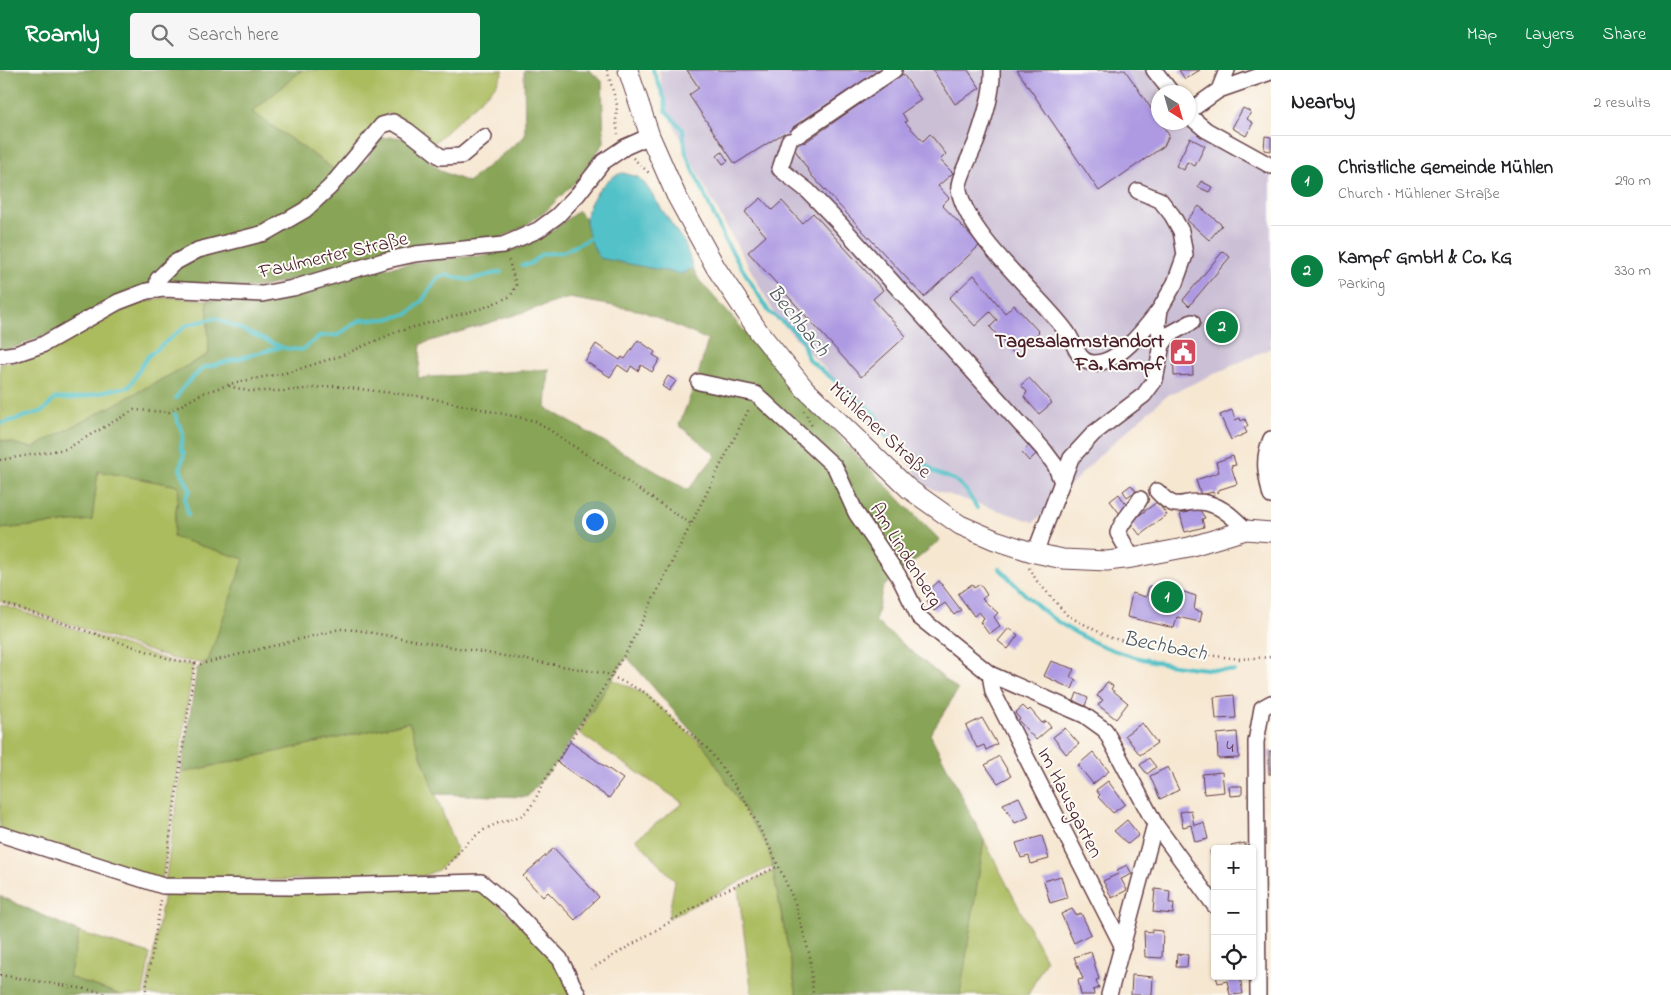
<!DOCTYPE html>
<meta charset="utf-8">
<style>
:root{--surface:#fff;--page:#f6f6f6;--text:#202124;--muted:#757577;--line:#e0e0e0;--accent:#0b8043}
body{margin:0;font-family:"Indie Flower",sans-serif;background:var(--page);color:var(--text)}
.controls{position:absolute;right:15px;bottom:15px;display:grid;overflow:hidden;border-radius:5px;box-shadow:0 1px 4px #0004}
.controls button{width:45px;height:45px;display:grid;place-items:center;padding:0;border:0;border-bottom:1px solid var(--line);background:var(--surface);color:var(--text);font:25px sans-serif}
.compass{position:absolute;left:1151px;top:15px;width:45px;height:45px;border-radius:50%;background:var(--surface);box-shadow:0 1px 4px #0004;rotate:143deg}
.you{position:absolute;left:594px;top:451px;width:18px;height:18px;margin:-12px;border:4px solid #fff;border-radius:50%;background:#1a73e8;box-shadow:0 0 0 8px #1a73e833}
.badge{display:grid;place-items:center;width:32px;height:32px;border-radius:50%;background:var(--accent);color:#fff;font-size:16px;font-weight:700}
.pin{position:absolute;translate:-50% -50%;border:2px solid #fff;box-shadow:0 1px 5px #0006}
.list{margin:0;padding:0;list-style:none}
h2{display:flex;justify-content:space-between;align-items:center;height:65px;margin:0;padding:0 20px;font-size:21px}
h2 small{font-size:16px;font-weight:400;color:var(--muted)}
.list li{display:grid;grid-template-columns:32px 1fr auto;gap:15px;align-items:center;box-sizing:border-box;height:90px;padding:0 20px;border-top:1px solid var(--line)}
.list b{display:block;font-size:19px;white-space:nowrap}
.list p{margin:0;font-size:16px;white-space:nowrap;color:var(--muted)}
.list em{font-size:16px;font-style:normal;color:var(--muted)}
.icon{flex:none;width:28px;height:28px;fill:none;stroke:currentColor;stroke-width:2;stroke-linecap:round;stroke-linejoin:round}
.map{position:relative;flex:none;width:1271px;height:925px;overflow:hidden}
header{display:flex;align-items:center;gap:30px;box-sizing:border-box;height:70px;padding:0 25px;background:var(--accent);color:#fff}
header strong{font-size:24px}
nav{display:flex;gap:28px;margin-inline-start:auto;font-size:18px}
.search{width:350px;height:45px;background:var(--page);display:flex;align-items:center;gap:12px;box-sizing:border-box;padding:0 18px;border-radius:5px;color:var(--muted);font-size:19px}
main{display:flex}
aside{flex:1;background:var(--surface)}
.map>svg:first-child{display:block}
.industrial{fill:#cbbfd5}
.green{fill:#abbc5f;stroke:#7a6e45}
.forest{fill:#88a456;stroke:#696240;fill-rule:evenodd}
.water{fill:#53c1c8;stroke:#4e707a}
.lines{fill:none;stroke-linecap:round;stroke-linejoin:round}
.stream{stroke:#53c1c8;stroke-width:4}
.building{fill:#ad9ae2}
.minor-casing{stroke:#643d44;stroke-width:18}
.major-casing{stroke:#643d44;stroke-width:21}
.path{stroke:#643d44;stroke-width:2.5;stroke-dasharray:1 4;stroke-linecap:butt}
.minor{stroke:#fff;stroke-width:15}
.major{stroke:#fff;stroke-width:19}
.labels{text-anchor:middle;stroke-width:4;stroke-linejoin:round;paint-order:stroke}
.number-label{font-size:18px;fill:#633e59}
.street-label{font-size:20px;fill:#4a1f2b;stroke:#fdfcf7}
.poi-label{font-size:20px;font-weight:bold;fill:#4a1f2b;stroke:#fdfcf7;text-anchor:end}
.water-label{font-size:21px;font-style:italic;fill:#4d5862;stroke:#fdfcf7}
</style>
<header>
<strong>Roamly</strong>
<div class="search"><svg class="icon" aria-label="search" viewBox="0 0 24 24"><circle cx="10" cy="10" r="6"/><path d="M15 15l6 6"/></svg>Search here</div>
<nav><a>Map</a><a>Layers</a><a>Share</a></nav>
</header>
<main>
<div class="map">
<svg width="1271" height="925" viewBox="0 0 1271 925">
<rect width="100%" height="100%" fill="#fdfcf7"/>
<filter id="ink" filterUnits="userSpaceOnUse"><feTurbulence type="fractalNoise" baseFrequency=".02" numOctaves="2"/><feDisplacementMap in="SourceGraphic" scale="10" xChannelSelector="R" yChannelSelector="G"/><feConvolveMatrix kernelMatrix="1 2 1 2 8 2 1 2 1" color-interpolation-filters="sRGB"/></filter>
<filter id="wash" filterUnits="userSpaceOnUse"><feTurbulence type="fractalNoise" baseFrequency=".0096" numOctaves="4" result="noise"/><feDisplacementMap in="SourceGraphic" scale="20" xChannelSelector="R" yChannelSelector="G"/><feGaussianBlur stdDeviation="1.12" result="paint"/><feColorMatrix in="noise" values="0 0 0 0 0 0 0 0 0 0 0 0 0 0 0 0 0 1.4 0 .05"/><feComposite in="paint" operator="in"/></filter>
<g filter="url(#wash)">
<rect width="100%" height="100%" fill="#f6e7d1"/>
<!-- industrial -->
<polygon class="industrial" points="659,0 1148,0 1162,22 1158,22 1158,52 1181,53 1271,105 1271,278 1166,326 1103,382 1034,452 929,418 827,301 777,248 708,123 666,39"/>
<!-- green -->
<g class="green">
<polygon points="302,0 504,0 496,15 433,74 389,43 335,100 252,42"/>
<path d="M169,227L207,230L209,284L33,378L0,370V294C66,286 105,235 169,227Z"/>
<polygon points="98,401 179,416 173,467 245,489 208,591 201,593 173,589 0,531 0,459 92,450"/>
<polygon points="0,534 173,592 193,595 162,811 0,762"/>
<polygon points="612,609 645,624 705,677 769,779 772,796 668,848 675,811 636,769 683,733 579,663"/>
<polygon points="409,652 457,782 438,800 423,806 165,813 181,703"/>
<polygon points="984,770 1046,890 1028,925 960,925"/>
<polygon points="773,801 797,925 752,925 738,818"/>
<polygon points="470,816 482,820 549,882 572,925 146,925 165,819"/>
<polygon points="79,862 150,884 143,925 121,925 69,907"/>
</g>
<!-- forest -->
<g class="forest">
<path d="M0,0H302L252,42L335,100L367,91L375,70C415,59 413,80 440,100C448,105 459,108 468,112L525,66L524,0H589L602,11L604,73L576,111L546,141L523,157L496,170L392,183L266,216L248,218L174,214L0,283Z"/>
<path d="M578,141L586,149L590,169L681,204L693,198L699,210C777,298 855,387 940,470L883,517L875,551L958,620L930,664L984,770L960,925H797L769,779L705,677L627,587L557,692L527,727L435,724L409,652L181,703L197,598L208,591L244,489L173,467L179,416L98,401L92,450L0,459V370L33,378L209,284L207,230L258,229L367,201L433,190L486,185L520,178L546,165ZM569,228L642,241L708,270L696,312L679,355L716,385L688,420L546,338L549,299L418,308L421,274Z"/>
<polygon points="0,826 79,862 69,907 121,925 0,925"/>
</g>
<!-- water -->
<path class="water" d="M623,103L638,107L645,114L685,174L693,198L681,204L599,188C593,176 587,164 586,151C585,134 606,105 623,103Z"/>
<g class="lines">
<!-- stream -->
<g class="stream">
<polyline points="653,0 665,30 666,41 683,60 686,84 726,172 769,242 792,259 802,270 808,289 876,344 886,367 916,386 934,402 955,410 966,420 977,438"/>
<polyline points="522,195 530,194 542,184 563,182 593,167"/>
<polyline points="176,328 184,316 203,298 281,277"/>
<polyline points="175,344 183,364 181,378 184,384 180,399 190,420 185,429 188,445"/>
<path d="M0,354L43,341L56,328C81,332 104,319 129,317L148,286L187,255L215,248L284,278L302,280L320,266L338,265L360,250L386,249L408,244L422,231L438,207L446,205L468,210L501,202"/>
<path d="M999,498C1014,513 1029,530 1046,543C1102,587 1165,597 1234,601"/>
</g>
</g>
<g id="blocks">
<!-- building -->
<g class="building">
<polygon points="687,0 879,0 793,57 804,73 903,4 921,30 902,43 907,51 905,52 923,71 930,64 946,84 940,90 953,103 938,116 949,128 942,135 980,175 924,227 812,106 784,63 735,94 689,25 699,18"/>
<polygon points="933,0 968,0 980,18 955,34"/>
<polygon points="1017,0 1125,0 1169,65 1164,76 1099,121"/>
<polygon points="1179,0 1200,0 1185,9"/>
<polygon points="1243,38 1251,42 1247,49 1253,53 1246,66 1232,58"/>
<polygon points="1265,66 1271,67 1271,81 1264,80"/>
<polygon points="1190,68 1205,76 1195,96 1187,92 1184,100 1176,96"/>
<polygon points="722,82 728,91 723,94 717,86"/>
<polygon points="1201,111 1212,117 1209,122 1198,117"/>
<polygon points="761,128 772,140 782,131 802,153 813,143 883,220 873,229 906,266 861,307 748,182 766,166 745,142"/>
<polygon points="1199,136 1222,155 1209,170 1187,150"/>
<polygon points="1223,181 1230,187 1189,236 1183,230"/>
<polygon points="974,205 1005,243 1014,235 1039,262 1015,285 990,257 997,250 990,242 975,256 949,228"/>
<polygon points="638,270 655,282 653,285 660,289 652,302 641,295 638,301 631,296 628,302 618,295 610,307 585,291 596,274 620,290 622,287 625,289"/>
<polygon points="1192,273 1193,305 1174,306 1173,274"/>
<polygon points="668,306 676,311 669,321 662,316"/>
<polygon points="1029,308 1052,333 1039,344 1024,327 1027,322 1021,315"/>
<polygon points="1232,340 1235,350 1240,348 1241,351 1245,349 1248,356 1244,357 1247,363 1231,370 1220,345"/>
<polygon points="1029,376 1036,384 1029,391 1022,383"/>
<polygon points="1233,386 1236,395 1231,396 1237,414 1218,420 1219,422 1214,424 1213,422 1201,425 1196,410 1219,402 1216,392"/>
<polygon points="1131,415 1136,421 1127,427 1123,421"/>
<polygon points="1119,424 1128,438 1120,444 1110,431"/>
<polygon points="1157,432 1167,445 1140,465 1130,452"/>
<polygon points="1187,439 1199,439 1205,448 1202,449 1204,457 1185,462 1180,444 1188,442"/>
<polygon points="939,511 961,540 954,545 945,533 934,541 927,531 935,525 930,519"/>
<polygon points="972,514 974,518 980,514 987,525 982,529 998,543 994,547 1000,556 989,564 980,552 984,548 979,542 974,546 958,524"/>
<polygon points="1149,516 1178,520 1196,526 1194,540 1202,542 1200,552 1177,547 1174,558 1127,547 1132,523 1146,527"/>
<polygon points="1009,558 1018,565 1008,579 998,571"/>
<polygon points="1051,591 1074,599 1070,607 1076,610 1072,619 1044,606"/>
<polygon points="1107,612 1113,616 1111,619 1128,633 1116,649 1098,635 1103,630 1097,626"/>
<polygon points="1077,623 1088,628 1085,636 1074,631"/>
<polygon points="1234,625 1236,648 1216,649 1214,627"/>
<polygon points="1023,636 1028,641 1030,639 1042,653 1046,651 1051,657 1036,670 1018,650 1020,649 1015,643"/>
<polygon points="982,648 997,674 986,680 984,675 977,678 966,656"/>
<polygon points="1142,653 1157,673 1140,685 1125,665"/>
<polygon points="1065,658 1079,674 1066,684 1053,667"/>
<polygon points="1237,662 1239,688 1218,689 1217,664"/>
<polygon points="570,672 623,709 609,728 557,692"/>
<rect x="1269" y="681" width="2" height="23"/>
<polygon points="1093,682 1109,701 1093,714 1078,695"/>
<polygon points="999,686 1011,706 998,713 985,695"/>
<polygon points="1149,688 1156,697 1147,704 1140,695"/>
<polygon points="1168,697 1179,720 1160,729 1150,706"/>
<polygon points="1222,702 1224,722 1204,724 1202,704"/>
<polygon points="1108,711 1125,734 1113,743 1098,727 1100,725 1096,720"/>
<polygon points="1229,716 1242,716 1242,725 1230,726"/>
<polygon points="1019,727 1029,747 1015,753 1003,734"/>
<polygon points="1191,740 1194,755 1204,753 1208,769 1195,772 1191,755 1183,757 1180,742"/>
<polygon points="1127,750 1139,765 1128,774 1114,761"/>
<polygon points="1042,766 1049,789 1031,794 1029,786 1021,788 1016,773"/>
<polygon points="1245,773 1245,779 1232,779 1231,776"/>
<polygon points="554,778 599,827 575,850 548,822 543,827 523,806"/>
<polygon points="1215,780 1215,797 1214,797 1210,781"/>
<polygon points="1127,795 1132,804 1121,809 1127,820 1112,828 1103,811 1118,804 1117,800"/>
<polygon points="1061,806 1067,828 1050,833 1044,811"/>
<polygon points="1155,819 1170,821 1169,833 1174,833 1173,844 1153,842"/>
<polygon points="1072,839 1076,845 1081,843 1091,864 1074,873 1061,844"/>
<polygon points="1152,860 1163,861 1162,888 1145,887 1144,861 1152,862"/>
<polygon points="1091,882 1099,909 1096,910 1099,918 1093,920 1094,925 1081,925 1078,910 1083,909 1074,887"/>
<polygon points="1177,884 1188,885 1187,897 1176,897"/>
<polygon points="1132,905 1153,907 1152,925 1131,925"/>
<polygon points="1216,906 1240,906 1243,924 1230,925 1227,911 1218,913"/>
</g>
</g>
</g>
<g filter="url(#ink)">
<use href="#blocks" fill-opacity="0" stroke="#643d44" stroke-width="1"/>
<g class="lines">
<!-- minor casing -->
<g class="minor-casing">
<g id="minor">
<path d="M992,0C993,23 984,49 977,70C973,81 957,110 959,120C968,167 1037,222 1066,261C1075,272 1077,293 1094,293C1120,293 1146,257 1160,239"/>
<polyline points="1154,0 1171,22"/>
<polyline points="1219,20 1271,2"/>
<polyline points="1188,42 1219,20 1227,0"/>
<polyline points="1188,45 1206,60 1271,96"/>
<polyline points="798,65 894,0"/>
<polyline points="789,71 780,99 808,121 840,154 1043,379 1055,395 1062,412"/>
<polyline points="1138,121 1160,130 1172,145 1181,161 1185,185 1175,213 1160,239 1158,255 1162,275"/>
<polyline points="157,220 158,209 174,193 198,180 265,163 305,140 330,117 382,55 393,52 408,61 441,87 461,86 484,67"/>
<polyline points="0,286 15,284 42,275 118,232 147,221 164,219 262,224 293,218 383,191 415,184 503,175 538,160 557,146 578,124 603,92 625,77 650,66"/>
<polyline points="699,312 756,324 835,397 856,443 898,505 919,547 990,604 1084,645 1105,660 1155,754 1215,836"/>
<path d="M1271,369C1262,389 1266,405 1271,426"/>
<path d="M1157,421C1179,446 1182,427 1207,433C1223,437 1234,448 1246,460"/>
<polyline points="1035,483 1071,388 1094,363 1144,325 1155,310 1162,275 1170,264 1192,252"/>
<path d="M1132,488L1118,463C1121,451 1134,440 1140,429"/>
<polyline points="990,604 993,622 1123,877"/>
<polyline points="0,764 163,816 290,817 481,812 509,836 560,889 578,925"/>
<polyline points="1109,925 1155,754"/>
<polyline points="1258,925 1256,672 1262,638 1271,633"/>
</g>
</g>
<!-- major casing -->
<g class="major-casing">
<polyline id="major" points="628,0 650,66 676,125 716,198 759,262 805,319 909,419 960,455 995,470 1035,483 1063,489 1107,491 1132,488 1189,477 1246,460 1271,462"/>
</g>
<!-- path -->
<g class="path">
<polyline points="607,0 617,35 616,51 618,64"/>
<polyline points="633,88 649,103"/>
<polyline points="229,316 249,321 285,321 334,316 425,327 536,351 691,454"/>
<polyline points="804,341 812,356"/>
<polyline points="0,390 66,379 134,340 169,342 203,323 237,312 290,302 343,285 396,262 483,238 511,226 516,215 508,188"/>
<polyline points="1029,498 1037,511 1068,546 1111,568 1174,581 1240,589 1271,587"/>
<polyline points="0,532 173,590 201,594 340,559 356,560 607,604 646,623 709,680 742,725 774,786 795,833 810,886 813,925"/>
<path d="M445,799C456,785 469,769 484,760C517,741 524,758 542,715L628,579L750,337"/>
<polyline points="165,802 195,593"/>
<polyline points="591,899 715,825 779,796"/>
<polyline points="0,905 97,921 108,925"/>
<polyline points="145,925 161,830"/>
</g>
<!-- minor -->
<use href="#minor" class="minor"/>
<!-- major -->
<use href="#major" class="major"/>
</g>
</g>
<!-- icons -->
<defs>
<g id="civic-square" transform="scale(1.4375)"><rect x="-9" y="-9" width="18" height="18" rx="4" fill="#d1495b" stroke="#fdfcf7"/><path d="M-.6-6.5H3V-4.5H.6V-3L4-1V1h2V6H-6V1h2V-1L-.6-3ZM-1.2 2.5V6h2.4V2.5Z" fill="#fff"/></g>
</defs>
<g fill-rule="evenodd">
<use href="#civic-square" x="1183" y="282"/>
</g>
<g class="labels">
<!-- number labels -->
<g class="number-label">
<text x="1230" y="682">4</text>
</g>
<!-- street labels -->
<g class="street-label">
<text transform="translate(333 184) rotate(-13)" y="7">Faulmerter Straße</text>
<text transform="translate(881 359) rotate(43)" y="7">Mühlener Straße</text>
<text transform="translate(907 484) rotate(58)" y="7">Am Lindenberg</text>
<text transform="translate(1071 732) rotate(63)" y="7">Im Hausgarten</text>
</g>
<!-- poi labels -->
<g class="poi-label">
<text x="1164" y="277">Tagesalarmstandort<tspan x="1164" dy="23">Fa. Kampf</tspan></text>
</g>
<!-- water labels -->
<g class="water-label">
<text transform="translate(799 250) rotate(51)" y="7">Bechbach</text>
<text transform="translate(1165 575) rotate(11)" y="7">Bechbach</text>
</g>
</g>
</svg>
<div class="controls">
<button>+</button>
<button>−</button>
<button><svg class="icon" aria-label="locate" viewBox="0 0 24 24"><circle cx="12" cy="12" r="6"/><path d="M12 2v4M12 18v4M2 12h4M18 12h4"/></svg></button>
</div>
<svg class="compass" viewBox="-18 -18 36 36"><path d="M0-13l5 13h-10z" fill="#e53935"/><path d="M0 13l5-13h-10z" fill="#757577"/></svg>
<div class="you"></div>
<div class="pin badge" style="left:1167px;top:527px">1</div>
<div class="pin badge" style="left:1222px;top:257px">2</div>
</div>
<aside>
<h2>Nearby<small>2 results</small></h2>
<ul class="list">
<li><span class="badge">1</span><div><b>Christliche Gemeinde Mühlen</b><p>Church · Mühlener Straße</p></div><em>290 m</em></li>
<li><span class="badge">2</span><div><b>Kampf GmbH &amp; Co. KG</b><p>Parking</p></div><em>330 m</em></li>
</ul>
</aside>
</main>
